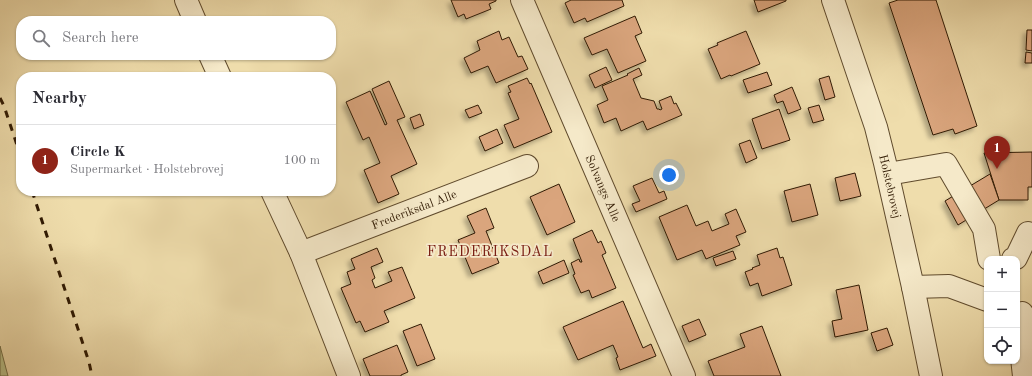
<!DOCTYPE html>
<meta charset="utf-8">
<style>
:root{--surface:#fff;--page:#f2f2f3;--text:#2b2b33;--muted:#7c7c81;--line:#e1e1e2;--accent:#8f2418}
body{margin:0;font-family:"Old Standard TT",serif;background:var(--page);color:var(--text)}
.controls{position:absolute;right:12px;bottom:12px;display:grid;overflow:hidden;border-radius:8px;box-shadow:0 1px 3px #0004}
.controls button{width:36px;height:36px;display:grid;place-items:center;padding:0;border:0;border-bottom:1px solid var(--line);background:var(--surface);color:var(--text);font:20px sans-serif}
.you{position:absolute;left:669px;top:175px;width:14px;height:14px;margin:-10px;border:3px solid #fff;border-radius:50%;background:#1a73e8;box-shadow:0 0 0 6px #1a73e833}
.badge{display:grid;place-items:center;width:26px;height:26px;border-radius:50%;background:var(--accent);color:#fff;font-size:13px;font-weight:700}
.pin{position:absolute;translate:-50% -33px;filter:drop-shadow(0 1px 2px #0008)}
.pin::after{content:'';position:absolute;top:21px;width:14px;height:12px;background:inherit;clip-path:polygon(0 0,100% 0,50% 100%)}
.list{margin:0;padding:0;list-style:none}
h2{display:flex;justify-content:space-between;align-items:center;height:52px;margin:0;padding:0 16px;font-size:17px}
h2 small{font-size:13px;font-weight:400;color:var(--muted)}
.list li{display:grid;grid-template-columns:26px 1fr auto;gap:12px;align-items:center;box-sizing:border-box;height:72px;padding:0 16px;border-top:1px solid var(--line)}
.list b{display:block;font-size:15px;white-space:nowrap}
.list p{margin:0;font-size:13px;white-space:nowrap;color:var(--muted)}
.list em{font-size:13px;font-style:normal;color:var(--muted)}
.icon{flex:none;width:22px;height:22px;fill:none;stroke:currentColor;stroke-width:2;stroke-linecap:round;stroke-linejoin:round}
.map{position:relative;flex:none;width:1032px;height:376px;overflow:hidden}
.search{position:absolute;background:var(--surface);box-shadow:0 1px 3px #0004;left:16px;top:16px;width:320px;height:44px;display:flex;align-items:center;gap:10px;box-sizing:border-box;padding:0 14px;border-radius:16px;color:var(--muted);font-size:15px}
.panel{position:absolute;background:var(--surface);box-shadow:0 1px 3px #0004;left:16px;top:72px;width:320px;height:124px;border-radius:16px}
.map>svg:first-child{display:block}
.green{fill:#b9c189;stroke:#746e46}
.building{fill:#daa57d;stroke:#301a03;filter:url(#shadow)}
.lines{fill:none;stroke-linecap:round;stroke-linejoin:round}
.minor-casing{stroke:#604b2d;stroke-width:24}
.minor{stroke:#f5e9c9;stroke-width:22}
.rail{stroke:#301a03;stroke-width:3;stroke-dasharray:7 7;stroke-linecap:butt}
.labels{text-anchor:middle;stroke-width:3.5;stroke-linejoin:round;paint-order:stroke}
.street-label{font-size:12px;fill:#301a03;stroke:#f5e9c9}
.quarter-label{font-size:14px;letter-spacing:1px;fill:#7a1f14;stroke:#f5e9c9}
</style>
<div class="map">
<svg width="1032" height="376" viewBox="0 0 1032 376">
<defs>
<filter id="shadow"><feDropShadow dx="-3.5" dy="3.5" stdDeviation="2" flood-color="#0004"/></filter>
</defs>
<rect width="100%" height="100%" fill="#efddac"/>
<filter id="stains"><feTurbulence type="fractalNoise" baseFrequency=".005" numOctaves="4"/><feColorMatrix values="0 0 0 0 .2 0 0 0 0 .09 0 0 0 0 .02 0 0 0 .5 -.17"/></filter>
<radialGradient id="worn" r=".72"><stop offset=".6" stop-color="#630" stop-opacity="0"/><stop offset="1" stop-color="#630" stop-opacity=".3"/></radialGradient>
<!-- green -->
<polygon class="green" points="0,346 8,376 0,376"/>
<!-- building -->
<g class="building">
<polygon points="451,0 496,0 496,1 489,4 491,9 466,19 464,14 458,17"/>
<polygon points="571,0 622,0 624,6 587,22 585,18 574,23 565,3"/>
<polygon points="754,0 786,0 786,1 758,12"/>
<polygon points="898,0 936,0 977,126 955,134 953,129 933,135 889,3"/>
<polygon points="635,16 642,33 635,36 646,61 618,73 607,49 592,55 584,38"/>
<polygon points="1027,30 1032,30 1032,51 1026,50"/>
<polygon points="499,31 502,40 509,37 518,57 522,56 528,69 496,83 488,66 471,73 464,58 480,50 477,41"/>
<polygon points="746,31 760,64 731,76 730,75 721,79 708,49 718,45 717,43"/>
<polygon points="1026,52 1032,53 1032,63 1025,63"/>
<polygon points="606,67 612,80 595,88 589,75"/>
<polygon points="639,68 642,75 633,79 641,98 654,101 657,109 659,109 660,110 662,109 659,101 671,96 674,104 676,103 682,115 647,130 643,121 621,131 616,118 604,123 597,105 608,100 602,86 628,75 627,74"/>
<polygon points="767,72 772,85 748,93 743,80"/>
<polygon points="829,76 835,97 825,100 819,79"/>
<polygon points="527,78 530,84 531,83 552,132 514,148 504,125 519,119 508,93 511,92 508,86"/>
<polygon points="389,81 405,117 397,120 417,164 391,176 399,194 378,203 364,170 380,163 369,137 363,140 346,102 370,91 385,125 387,124 372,89"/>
<polygon points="792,87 801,109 788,114 783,101 777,103 774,95"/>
<polygon points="478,105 482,113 469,118 465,110"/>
<polygon points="819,105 824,120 813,123 808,108"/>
<polygon points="779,109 790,140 762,149 752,119"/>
<polygon points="420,114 424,125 414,129 410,118"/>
<polygon points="497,129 503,143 485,151 479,137"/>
<polygon points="750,140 757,158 746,163 739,144"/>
<polygon points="1032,152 1032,187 1028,187 1028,200 999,200 984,153"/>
<polygon points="855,173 861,196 840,201 835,178"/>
<polygon points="990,174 999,200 958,225 945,201"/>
<polygon points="652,178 659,193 664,191 667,199 636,212 632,204 640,201 633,186"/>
<polygon points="559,184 575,222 547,235 530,197"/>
<polygon points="810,184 818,215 792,222 784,191"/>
<polygon points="687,205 696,226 708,221 712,231 729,224 725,214 736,209 746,232 736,236 740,245 706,259 702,250 677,260 659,217"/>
<polygon points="486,208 494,228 486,231 499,263 472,274 458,240 475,233 467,216"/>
<polygon points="592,230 598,243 601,241 606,253 602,255 616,288 592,298 589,290 581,293 573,275 575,274 571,263 579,259 580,262 582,262 573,239"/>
<polygon points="377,248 383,262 371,267 375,278 372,280 375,288 392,281 388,272 402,267 415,298 384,311 389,322 365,332 360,321 356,323 341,288 351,284 347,272 355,269 351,259"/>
<polygon points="777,248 780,258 783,257 792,285 762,296 758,283 750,286 745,272 753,269 752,268 760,265 757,255"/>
<polygon points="733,251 736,259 716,266 713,258"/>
<polygon points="564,260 569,273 543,284 538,272"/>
<polygon points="859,285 868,330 835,337 832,321 842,319 836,290"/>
<polygon points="623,301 643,348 651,344 656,356 620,370 616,358 618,357 613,345 578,360 563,327"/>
<polygon points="699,319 706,335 689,342 682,326"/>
<polygon points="421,324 435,359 417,366 403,331"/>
<polygon points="762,326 781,376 714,376 708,361 745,347 740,334"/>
<polygon points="887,328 893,345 877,351 871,333"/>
<polygon points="397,345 408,372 401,375 401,376 370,376 363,359"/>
</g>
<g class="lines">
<!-- minor casing -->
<g class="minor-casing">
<g id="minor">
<polyline points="186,0 195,21"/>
<path id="s1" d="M522,0L684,376"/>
<path id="s2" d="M833,0L876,127L885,163L913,287L931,376"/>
<polyline points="210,55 220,77"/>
<polyline points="888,174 946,164 984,229 989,259"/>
<polyline points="272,191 301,253 349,376"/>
<path id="s3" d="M301,253L527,166"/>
<polyline points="1013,259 1016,258 1028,233"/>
<polyline points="913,287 949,286 987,300"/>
<polyline points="1022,313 1021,349 1024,376"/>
</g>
</g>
<!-- minor -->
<use href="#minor" class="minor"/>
<!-- rail -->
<g class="rail">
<polyline points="0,98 4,106 21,157"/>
<polyline points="32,191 89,362 92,376"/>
</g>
</g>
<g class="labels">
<!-- street labels -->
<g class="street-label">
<text dy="4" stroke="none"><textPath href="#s2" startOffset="195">Holstebrovej</textPath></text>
<text dy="4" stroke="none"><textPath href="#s1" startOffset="205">Solvangs Alle</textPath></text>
<text dy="4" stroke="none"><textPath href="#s3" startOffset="121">Frederiksdal Alle</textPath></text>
</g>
<!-- quarter labels -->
<g class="quarter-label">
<text x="490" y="256">FREDERIKSDAL</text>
</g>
</g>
<rect width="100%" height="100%" filter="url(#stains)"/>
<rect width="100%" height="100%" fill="url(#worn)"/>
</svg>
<div class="controls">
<button>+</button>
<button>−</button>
<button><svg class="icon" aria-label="locate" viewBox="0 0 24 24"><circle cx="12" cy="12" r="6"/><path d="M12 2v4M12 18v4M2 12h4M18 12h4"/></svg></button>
</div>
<div class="you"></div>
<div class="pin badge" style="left:997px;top:169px">1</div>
<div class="search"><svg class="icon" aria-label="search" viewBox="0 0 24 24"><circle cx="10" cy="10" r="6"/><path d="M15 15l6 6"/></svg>Search here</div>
<section class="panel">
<h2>Nearby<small></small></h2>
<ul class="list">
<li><span class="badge">1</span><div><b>Circle K</b><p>Supermarket · Holstebrovej</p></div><em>100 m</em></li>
</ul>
</section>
</div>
